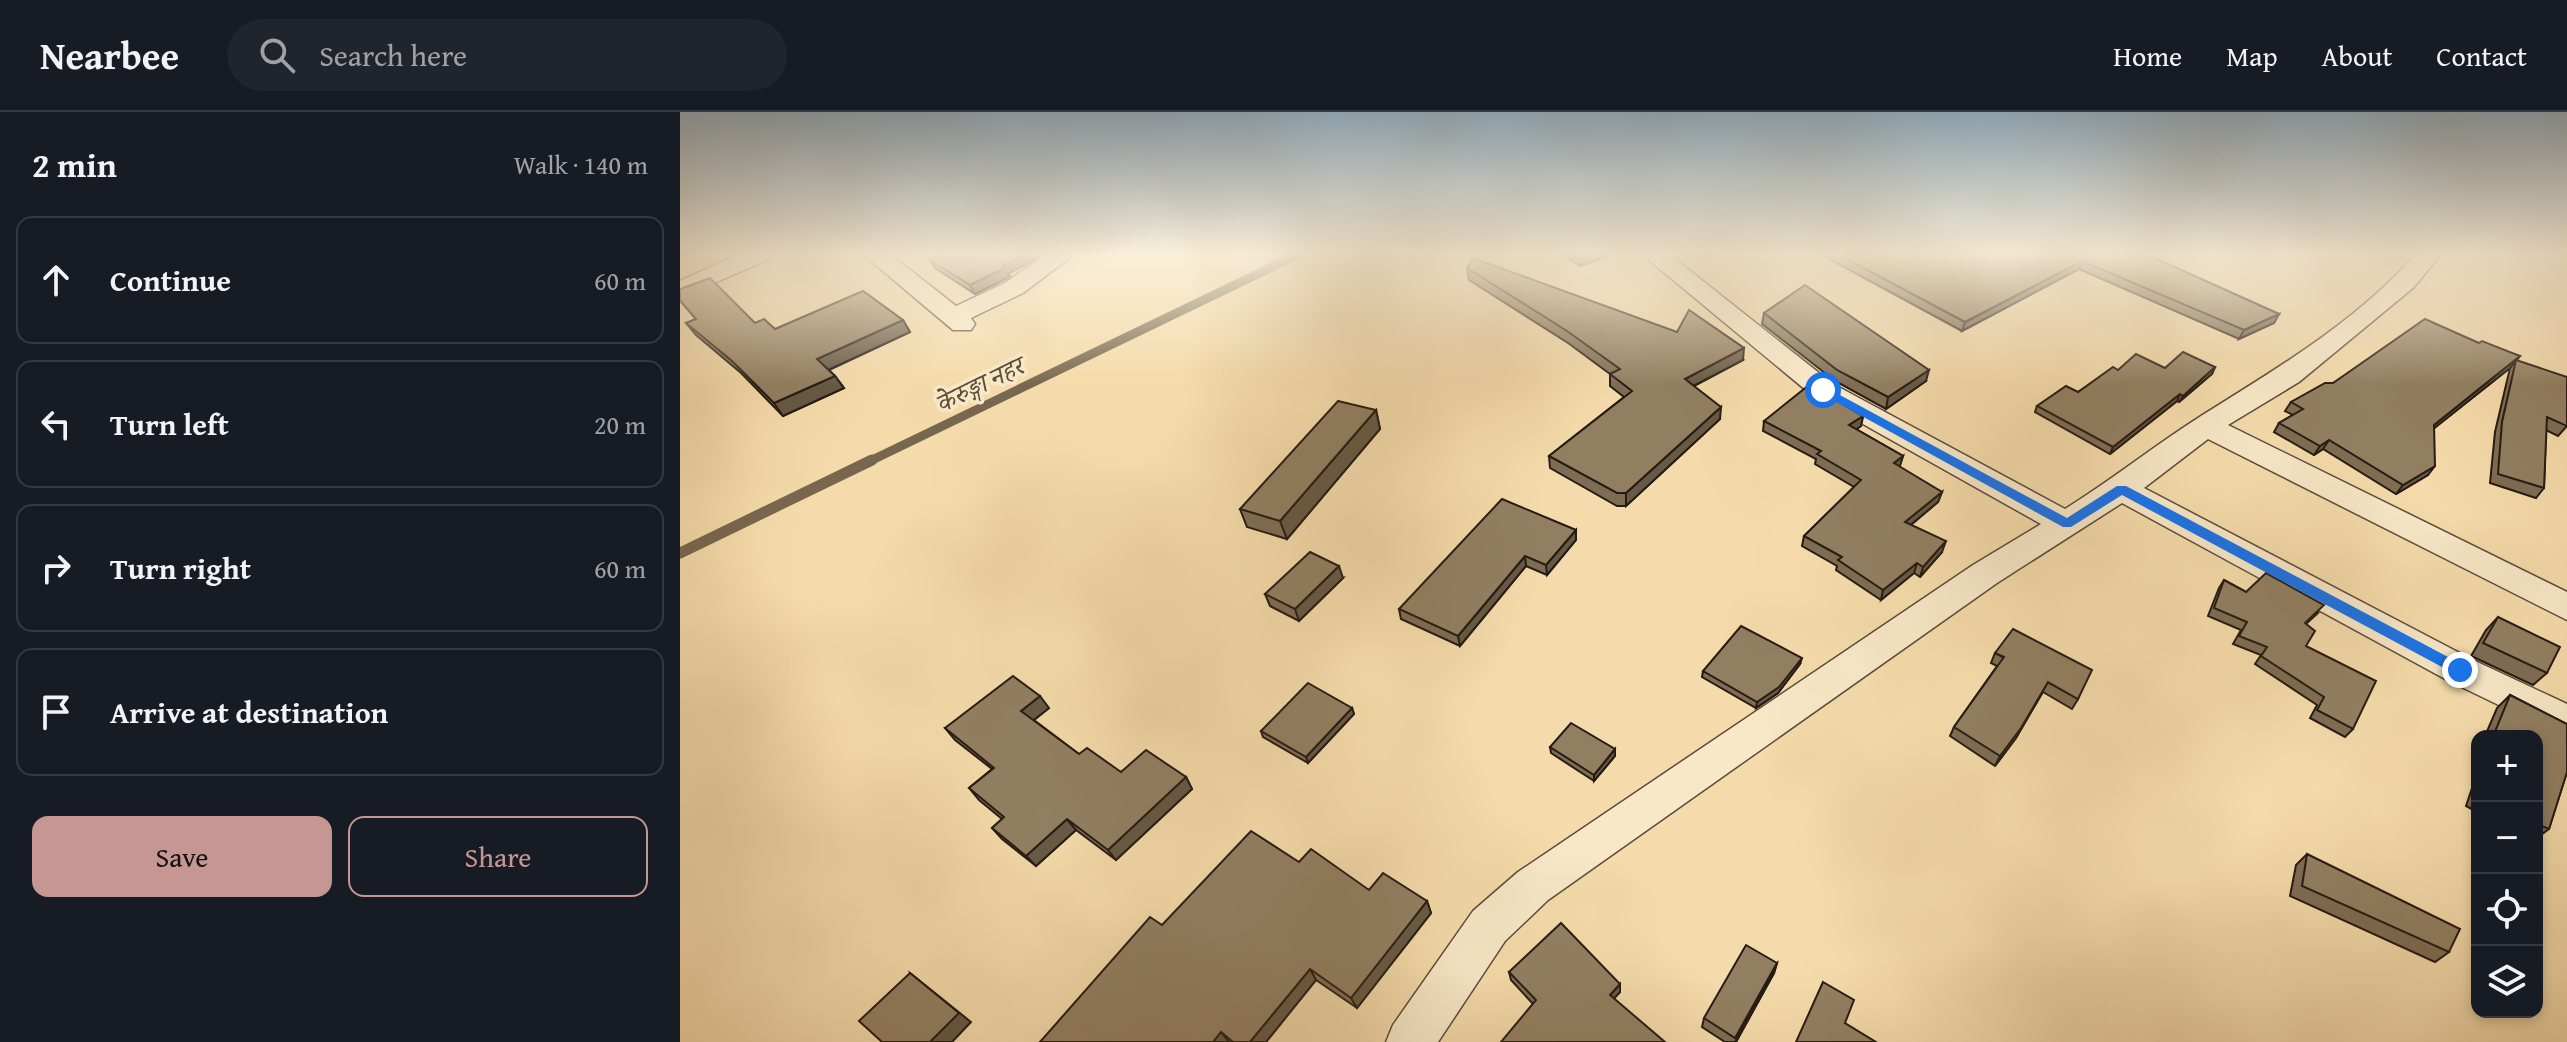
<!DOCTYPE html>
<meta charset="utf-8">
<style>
:root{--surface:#171b24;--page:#20242c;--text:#f1f3f6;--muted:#9ea1a6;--line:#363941;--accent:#c59692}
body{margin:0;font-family:"Gentium Book Plus","Noto Serif Devanagari",serif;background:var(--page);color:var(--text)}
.controls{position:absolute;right:24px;bottom:24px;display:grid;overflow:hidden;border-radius:16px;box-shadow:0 4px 12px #0003}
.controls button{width:72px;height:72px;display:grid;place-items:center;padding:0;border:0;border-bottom:2px solid var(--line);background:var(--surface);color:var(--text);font:40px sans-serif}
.stop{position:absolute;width:24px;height:24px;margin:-18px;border:6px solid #1a73e8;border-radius:50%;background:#fff}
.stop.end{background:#1a73e8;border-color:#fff;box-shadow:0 2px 8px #0008}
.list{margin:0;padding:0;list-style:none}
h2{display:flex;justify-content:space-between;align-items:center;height:104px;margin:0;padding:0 32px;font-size:34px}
h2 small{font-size:26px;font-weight:400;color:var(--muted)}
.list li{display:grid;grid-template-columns:52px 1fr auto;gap:24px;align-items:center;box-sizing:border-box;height:128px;margin:0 16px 16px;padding:0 16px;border:2px solid var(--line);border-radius:16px}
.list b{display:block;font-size:30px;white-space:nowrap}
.list em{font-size:26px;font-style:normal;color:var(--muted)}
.actions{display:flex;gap:16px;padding:24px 32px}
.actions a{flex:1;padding:18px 0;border:2px solid var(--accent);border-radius:16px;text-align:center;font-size:28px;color:var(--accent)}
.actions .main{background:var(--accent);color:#111}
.icon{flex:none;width:44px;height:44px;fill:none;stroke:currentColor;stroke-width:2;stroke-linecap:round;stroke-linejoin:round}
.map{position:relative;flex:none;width:1887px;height:930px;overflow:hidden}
header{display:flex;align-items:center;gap:48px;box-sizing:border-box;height:112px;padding:0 40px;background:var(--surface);border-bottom:2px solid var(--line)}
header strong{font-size:38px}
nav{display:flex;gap:44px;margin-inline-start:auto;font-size:28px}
.search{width:560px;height:72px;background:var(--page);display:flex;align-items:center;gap:20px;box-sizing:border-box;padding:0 28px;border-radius:44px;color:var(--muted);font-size:30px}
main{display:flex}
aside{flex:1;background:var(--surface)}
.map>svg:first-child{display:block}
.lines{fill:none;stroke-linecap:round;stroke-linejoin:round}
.stream-far1{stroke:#78674f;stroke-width:9}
.stream{stroke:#78674f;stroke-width:11}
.street-casing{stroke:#5a4b39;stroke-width:3}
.street{fill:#f8e8c8;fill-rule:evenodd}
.wall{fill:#7e6d54;stroke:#261b13;stroke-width:2}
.shaded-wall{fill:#665945;stroke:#261b13;stroke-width:2}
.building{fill:#927f62;stroke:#261b13;stroke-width:2}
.route{fill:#1a73e8}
.labels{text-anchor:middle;stroke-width:7;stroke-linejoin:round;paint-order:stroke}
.water-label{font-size:26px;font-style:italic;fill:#5d4e3b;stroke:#f8e8c8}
</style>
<header>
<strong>Nearbee</strong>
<div class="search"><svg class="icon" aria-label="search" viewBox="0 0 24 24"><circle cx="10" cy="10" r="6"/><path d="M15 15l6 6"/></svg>Search here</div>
<nav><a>Home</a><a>Map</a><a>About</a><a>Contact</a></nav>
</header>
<main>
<aside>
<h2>2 min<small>Walk · 140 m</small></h2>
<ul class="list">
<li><svg class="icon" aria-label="ahead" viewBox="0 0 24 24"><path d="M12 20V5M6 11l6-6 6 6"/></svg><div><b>Continue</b></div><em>60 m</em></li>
<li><svg class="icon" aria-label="left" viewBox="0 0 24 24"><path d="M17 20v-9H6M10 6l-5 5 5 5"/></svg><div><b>Turn left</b></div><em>20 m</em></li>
<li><svg class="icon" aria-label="right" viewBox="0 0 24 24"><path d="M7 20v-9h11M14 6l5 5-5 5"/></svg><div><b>Turn right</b></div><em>60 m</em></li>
<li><svg class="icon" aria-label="arrive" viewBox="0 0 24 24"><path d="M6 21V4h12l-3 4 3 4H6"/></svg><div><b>Arrive at destination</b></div></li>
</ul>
<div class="actions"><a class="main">Save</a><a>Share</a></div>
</aside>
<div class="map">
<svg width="1887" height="930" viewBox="0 0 1887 930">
<rect width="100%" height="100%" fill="#f5dbab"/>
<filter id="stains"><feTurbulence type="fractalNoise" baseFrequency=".0025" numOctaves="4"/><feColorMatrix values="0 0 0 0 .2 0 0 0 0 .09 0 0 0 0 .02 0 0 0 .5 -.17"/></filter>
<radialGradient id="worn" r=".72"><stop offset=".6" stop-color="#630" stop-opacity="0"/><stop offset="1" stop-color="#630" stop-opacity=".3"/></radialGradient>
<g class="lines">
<!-- stream-far1 -->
<polyline class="stream-far1" points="188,350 617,143"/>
<!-- stream -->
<polyline class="stream" points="0,441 192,348"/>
<!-- street casing -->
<g class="street-casing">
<g id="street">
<polygon points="57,143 90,143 87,148 0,186 0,169"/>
<polygon points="184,143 211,143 276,194 325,171 365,143 393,143 343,181 291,206 295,212 291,218 273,218"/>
<path d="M963,143H990L1153,272L1385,397C1432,368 1475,333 1521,304C1596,257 1676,210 1735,143H1760L1734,175L1619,270L1548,313L1887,480V508L1528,327L1464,376L1793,548L1887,592V626L1767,568L1442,391L1317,471L868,788L825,829L758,930H706L713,913L793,799L838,760L1293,453L1361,412L1133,284Z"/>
</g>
</g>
<!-- street -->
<use href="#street" class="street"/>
</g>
<!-- wall -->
<g class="wall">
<polygon points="260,143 362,143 328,162 330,164 324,168 295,182 255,156 250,148"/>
<polygon points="883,143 931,143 900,154"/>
<polygon points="1142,143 1468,143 1599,202 1594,211 1559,227 1399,157 1282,219"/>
<polygon points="787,156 1063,248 1014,274 1040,307 946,394 937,394 870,356 869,344 944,285 930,274 930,262 888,231 789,168"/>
<polygon points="0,177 75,211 95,217 223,208 230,220 149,258 155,264 164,276 103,304 61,261 16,223 6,211 16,207 0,189"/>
<polygon points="1084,201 1246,269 1206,297 1155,269 1082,212"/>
<polygon points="1799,231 1840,244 1837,248 1887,314 1878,324 1866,318 1864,376 1856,386 1810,371 1815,320 1830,256 1754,316 1748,363 1716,382 1643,337 1634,343 1594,320 1599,311 1613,303 1605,299 1611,290 1653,271"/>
<polygon points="1535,255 1532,262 1499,290 1497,289 1430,342 1355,300 1357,294 1398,280 1438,258"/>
<polygon points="696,298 700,317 607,427 567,415 560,397"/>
<polygon points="1183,304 1181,314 1176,317 1223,344 1219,355 1262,380 1258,390 1231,413 1262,440 1240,465 1234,461 1201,488 1156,458 1157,454 1122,434 1124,424 1174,375 1135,352 1136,347 1083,319 1084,309"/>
<polygon points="896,418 896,428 867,463 846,454 780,534 721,507 719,497"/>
<polygon points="663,466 619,509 590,494 585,482"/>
<polygon points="1544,468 1566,480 1638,501 1626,512 1626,534 1673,617 1665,625 1630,606 1637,593 1575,552 1581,543 1553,532 1561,518 1528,504 1539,476"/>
<polygon points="1818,505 1867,561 1853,573 1791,544 1806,518"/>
<polygon points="1315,541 1398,587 1392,597 1363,580 1336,626 1315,654 1270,624 1274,615 1317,554 1311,551"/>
<polygon points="1120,552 1098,581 1076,596 1022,565 1023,559"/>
<polygon points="1830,583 1887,612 1887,660 1869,717 1857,726 1857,624 1805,624 1817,596"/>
<polygon points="369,596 354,608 399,642 441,660 506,665 512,677 436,748 396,718 356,754 322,727 312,716 322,707 299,688 289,676 312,657 275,628 265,616"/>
<polygon points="672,596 674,602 628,651 583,625 581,619"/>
<polygon points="870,635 935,637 935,644 914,669 871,641"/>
<polygon points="1797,661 1797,700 1786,694"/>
<polygon points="1627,742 1769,840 1755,850 1610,784 1616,753"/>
<polygon points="619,750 689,778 747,789 751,801 677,896 636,868 586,930 360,930 482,813"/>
<polygon points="1097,851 1094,861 1056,930 1045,930 1022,915 1024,906"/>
<polygon points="829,860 940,872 940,880 934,886 853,892 831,868"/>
</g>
<!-- shaded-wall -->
<g class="shaded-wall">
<polygon points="342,143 362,143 328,162 330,164 324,168 295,182 290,173"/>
<polygon points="913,143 931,143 900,154 900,148"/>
<polygon points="1402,149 1399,157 1282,219 1285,210"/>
<polygon points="1599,202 1594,211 1559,227 1564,218"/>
<polygon points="223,208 230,220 146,259 137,247"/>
<polygon points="1064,236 1063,248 1004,279 1005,267"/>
<polygon points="1840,244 1830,256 1747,322 1754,313"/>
<polygon points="1535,255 1532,262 1499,290 1503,284"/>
<polygon points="1249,258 1246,269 1206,297 1208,285"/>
<polygon points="155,264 164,276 103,304 94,291"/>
<polygon points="1500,282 1497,289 1430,342 1433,335"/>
<polygon points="1041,295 1040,307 946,394 946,381"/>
<polygon points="696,298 700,317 607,427 600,409"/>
<polygon points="1183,304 1181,314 1167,324 1169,313"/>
<polygon points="1649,328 1643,337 1634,343 1640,334"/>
<polygon points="1223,344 1220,354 1211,361 1214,351"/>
<polygon points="1755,354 1748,363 1716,382 1723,373"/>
<polygon points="1262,380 1258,390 1222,420 1225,410"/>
<polygon points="896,418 896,428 867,463 866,453"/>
<polygon points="1266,429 1262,440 1240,465 1243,455"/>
<polygon points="845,444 846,454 780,534 778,524"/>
<polygon points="1237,451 1234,461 1201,488 1203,478"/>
<polygon points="659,454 663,466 619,509 615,497"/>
<polygon points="1122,546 1120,552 1098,581 1076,596 1077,590"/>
<polygon points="1368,570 1336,626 1315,654 1320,644"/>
<polygon points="360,584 369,596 350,611 341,599"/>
<polygon points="672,596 674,602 628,651 626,645"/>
<polygon points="935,637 935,644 914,669 914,663"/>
<polygon points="506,665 512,677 436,748 428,738"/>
<polygon points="387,707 396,718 356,754 346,744"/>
<polygon points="747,789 751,801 677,896 671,886"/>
<polygon points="1097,851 1094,861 1056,930 1055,930"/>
<polygon points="630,857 636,868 586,930 570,930"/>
<polygon points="230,861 291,910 272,930 250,930"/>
<polygon points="940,872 940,880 930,891 930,883"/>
<polygon points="541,920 549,930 533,930"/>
</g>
<!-- building -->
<g class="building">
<polygon points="260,143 342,143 323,154 325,155 319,159 290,173 250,148"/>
<polygon points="892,143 913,143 900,148"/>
<polygon points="1159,143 1468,143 1599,202 1564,218 1402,149 1285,210"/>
<polygon points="793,146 997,220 1009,198 1064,236 1005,267 1041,295 946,381 937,381 869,344 952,279 930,262 940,257 887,219 787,156"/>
<polygon points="30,166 75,211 84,207 95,217 183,179 223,208 137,247 155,264 94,291 52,249 6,211 16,207 0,188 0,177"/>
<polygon points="1125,173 1249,258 1208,285 1157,258 1084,201"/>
<polygon points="1745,207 1799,231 1802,229 1840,244 1754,313 1755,354 1723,373 1649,328 1640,334 1599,311 1623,297 1611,290 1645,271 1653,271"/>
<polygon points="1503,240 1535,255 1503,284 1500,282 1433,335 1357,294 1386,274 1398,280 1433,255 1438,258 1456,242 1485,256"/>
<polygon points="1836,248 1887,265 1887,314 1867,305 1864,376 1818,362 1822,310"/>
<polygon points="1129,273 1183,304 1169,313 1223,344 1214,351 1262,380 1225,410 1266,429 1243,455 1237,451 1203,478 1158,448 1162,445 1124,424 1181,368 1137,342 1141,339 1084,309"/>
<polygon points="658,289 696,298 600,409 560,397"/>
<polygon points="822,387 896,418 866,453 845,444 778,524 719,497"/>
<polygon points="630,440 659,454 615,497 585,482"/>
<polygon points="1586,461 1644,493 1625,511 1635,519 1626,534 1696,569 1673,617 1637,598 1644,585 1581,544 1587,535 1559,524 1567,510 1534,496 1544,468 1566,480"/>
<polygon points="1818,505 1880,535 1867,561 1803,531"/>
<polygon points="1061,514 1122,546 1099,575 1077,590 1023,559"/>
<polygon points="1333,517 1412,558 1398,587 1368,570 1341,616 1320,644 1274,615 1324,545 1315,541"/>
<polygon points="333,564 360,584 341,599 399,642 407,636 441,660 466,638 506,665 428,738 387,707 346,744 312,716 324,705 289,676 314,656 265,616"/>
<polygon points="628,571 672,596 626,645 581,619"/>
<polygon points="1830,583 1887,612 1887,660 1869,717 1857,712 1857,624 1818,624 1814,622"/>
<polygon points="891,611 935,637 914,663 870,635"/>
<polygon points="571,719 619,750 631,737 689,778 703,761 747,789 671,886 630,857 570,930 553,930 541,920 533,930 360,930 470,805 482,813"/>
<polygon points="1627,742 1780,817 1769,840 1622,774"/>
<polygon points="881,811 940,872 930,883 985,930 821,930 856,888 829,860"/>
<polygon points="1066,833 1097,851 1055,926 1024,906"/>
<polygon points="230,861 279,901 250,930 202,930 179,909"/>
<polygon points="1143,870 1174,888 1165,911 1196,930 1116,930"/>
</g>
<!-- sky -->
<linearGradient id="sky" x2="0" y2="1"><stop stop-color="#91aabb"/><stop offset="0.52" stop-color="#faefd9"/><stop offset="1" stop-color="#faefd9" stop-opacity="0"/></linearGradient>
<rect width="1887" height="273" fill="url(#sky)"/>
<!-- route -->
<polygon class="route" points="1140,276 1147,276 1387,406 1437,374 1446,374 1785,554 1787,558 1780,563 1775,562 1442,383 1391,415 1383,415 1140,281"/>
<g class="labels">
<!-- water labels -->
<g class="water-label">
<text transform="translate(299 273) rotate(-26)" y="9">केेरुङ्गा नहर</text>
</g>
</g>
<rect width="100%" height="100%" filter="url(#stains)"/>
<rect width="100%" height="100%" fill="url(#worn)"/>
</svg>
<div class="controls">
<button>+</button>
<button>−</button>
<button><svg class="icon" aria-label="locate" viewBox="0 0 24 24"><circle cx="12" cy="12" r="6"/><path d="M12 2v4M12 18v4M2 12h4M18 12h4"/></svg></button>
<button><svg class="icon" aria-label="layers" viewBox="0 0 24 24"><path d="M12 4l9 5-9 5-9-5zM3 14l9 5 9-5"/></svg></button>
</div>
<div class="stop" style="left:1143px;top:278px"></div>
<div class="stop end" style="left:1780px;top:558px"></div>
</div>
</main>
